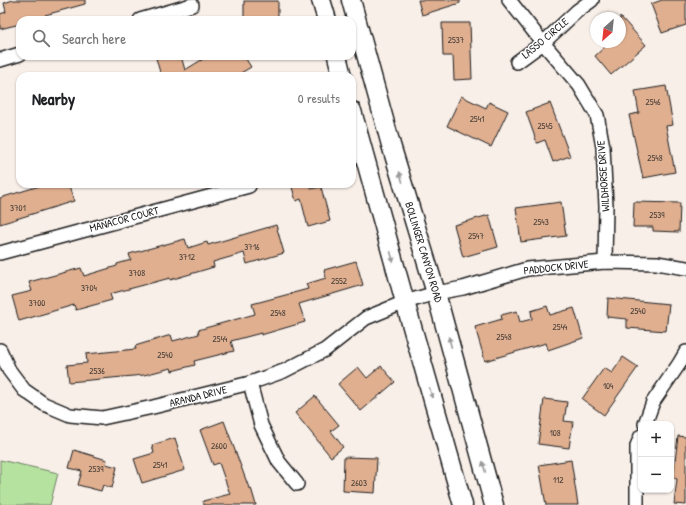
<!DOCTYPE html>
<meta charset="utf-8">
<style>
:root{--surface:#fff;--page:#f2f2f2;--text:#202124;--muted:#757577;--line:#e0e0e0}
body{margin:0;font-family:"Patrick Hand",sans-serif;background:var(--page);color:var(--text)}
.controls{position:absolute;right:12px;bottom:12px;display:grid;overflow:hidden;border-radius:8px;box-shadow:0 1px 3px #0004}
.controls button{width:36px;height:36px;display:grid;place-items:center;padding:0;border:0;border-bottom:1px solid var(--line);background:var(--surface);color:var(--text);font:20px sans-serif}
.compass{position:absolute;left:590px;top:12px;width:36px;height:36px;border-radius:50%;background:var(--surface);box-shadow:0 1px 3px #0004;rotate:207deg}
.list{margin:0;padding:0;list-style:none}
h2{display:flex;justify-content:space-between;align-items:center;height:52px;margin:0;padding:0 16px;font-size:17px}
h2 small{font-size:13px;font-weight:400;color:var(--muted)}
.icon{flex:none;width:22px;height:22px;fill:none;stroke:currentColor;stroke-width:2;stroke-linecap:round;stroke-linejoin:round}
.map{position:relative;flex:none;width:686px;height:505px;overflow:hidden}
.search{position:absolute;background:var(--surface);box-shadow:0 1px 3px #0004;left:16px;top:16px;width:340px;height:44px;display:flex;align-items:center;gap:10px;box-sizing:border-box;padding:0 14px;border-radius:12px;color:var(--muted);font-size:15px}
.panel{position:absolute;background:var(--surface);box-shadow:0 1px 3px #0004;left:16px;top:72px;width:340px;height:116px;border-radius:12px}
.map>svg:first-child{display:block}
.green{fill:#b6e2a0;stroke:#697f5e}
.building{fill:#dfaf90;stroke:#1c1c1c}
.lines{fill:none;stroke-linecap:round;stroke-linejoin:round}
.street-casing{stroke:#1c1c1c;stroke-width:16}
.secondary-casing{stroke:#1c1c1c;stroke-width:21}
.street{stroke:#fff;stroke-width:13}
.secondary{stroke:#fff;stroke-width:18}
.oneway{fill:#999}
.labels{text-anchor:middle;stroke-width:3;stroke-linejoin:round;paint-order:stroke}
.number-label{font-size:9px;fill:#4d4139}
.street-label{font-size:11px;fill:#1c1c1c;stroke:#fff}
</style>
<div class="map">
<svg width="686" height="505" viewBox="0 0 686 505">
<rect width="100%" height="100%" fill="#f9efe9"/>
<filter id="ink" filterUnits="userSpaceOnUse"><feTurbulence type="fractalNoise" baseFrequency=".025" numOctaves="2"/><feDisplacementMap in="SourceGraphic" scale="8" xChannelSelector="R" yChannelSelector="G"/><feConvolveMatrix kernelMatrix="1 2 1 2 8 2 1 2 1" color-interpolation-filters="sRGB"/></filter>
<g filter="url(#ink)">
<!-- green -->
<polygon class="green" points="0,460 58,473 50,505 0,505"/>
<!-- building -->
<g class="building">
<polygon points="13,0 85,0 85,4 45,15 45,17 33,20 20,20 20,24 0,29 0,14 6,12 4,3"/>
<polygon points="418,0 460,0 460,3 422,15"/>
<polygon points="662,0 686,0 686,25 662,33 651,4"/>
<rect x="244" y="1" width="34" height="19"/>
<polygon points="620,16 646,45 611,75 595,56 610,42 620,42"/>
<polygon points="442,23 470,23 472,79 454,80 453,56 443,56"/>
<polygon points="164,56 181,56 185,70 208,56 244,56 251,67 236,76 161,76 156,58"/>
<polygon points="666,86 673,125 666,126 675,172 643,178 629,115 639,113 635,91"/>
<polygon points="461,96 486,108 489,102 508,111 491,147 447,126"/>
<polygon points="550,103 570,156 553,162 545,140 537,143 526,112"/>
<polygon points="46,184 68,184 74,201 0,224 0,198"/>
<polygon points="291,184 310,184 311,189 321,187 330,221 308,227 301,199 296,201"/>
<polygon points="561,202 566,236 521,242 516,208"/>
<polygon points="634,202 680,203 679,232 653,231 653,227 633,227"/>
<polygon points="489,215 498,247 463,257 454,225"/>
<polygon points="276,225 284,253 247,264 244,253 213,262 214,267 170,280 170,278 110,294 112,300 76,310 74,305 19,321 12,296 32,291 29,282 81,268 84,276 117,266 117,264 131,260 129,254 185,239 188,248 207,242 208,245"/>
<polygon points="356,261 363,285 299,304 305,322 261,335 261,333 231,341 234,351 194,361 195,365 172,371 171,368 144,375 69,382 67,365 87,363 86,354 136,349 135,346 171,335 173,341 199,334 198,330 255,314 252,304 308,289 306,284 326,278 324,270"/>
<polygon points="608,298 669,304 666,331 627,328 627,319 607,317"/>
<polygon points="547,306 550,315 574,308 583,338 548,350 546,343 485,361 475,327 502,319 501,315 517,311 520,322 532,319 531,311"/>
<polygon points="623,357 638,367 604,415 582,399 604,368 612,373"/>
<polygon points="381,366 395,382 361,411 338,384 358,367 367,378"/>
<polygon points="315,396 339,425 331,431 343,447 331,457 295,413"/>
<polygon points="544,399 567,402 564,421 573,422 569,448 538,444"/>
<polygon points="224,421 249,488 251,488 256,505 204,505 203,501 230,494 219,463 213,465 200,430"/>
<polygon points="678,436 686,437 686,505 674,504 677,479 673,478"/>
<polygon points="175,438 185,470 142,483 134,459 154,453 152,445"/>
<polygon points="74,450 107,460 106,464 117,467 112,488 103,485 101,491 78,485 82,471 69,468"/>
<polygon points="344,457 377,458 375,493 343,491"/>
<polygon points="571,460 578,505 546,505 539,465"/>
</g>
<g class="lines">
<!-- street casing -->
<g class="street-casing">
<g id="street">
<polyline points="509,0 543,43 579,85 597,115 603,147 606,206 605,262"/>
<polyline points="140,20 192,5"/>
<polyline points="0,60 20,54"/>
<polyline points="517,62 543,43 577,11 592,0"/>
<polyline points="0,253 249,186"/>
<polyline points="0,350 9,370 24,390 44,404 70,415 102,418 153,407 250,383 284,371 325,350 366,318 405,302 436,293 463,288 527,269 605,262 657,263 686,268"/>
<polyline points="250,383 261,425 279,462 297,484"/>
<polyline points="645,424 653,402 679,364 686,352"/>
<polyline points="637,505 637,446 641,436"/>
</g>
</g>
<!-- secondary casing -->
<g class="secondary-casing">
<g id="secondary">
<polyline points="321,0 327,20"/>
<polyline points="351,0 391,145 436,293 494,505"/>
<polyline points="337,56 342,76"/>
<polyline points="352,111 405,302 463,505"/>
</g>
</g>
<!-- street -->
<use href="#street" class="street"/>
<!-- secondary -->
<use href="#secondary" class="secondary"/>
</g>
<!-- one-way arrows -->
<defs><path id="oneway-solid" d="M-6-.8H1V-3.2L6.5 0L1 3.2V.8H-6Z"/></defs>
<g class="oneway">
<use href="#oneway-solid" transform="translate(401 177) rotate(-107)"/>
<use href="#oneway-solid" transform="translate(392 257) rotate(75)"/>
<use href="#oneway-solid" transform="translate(450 342) rotate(-105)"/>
<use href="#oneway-solid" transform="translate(431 393) rotate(74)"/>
<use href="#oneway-solid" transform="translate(484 467) rotate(-105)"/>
</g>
</g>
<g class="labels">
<!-- number labels -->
<g class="number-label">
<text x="456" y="43">2537</text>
<text x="653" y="105">2546</text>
<text x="477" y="122">2541</text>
<text x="545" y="129">2545</text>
<text x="655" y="161">2548</text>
<text x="18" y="211">3701</text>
<text x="657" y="218">2539</text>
<text x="541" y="225">2543</text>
<text x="476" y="239">2547</text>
<text x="252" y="250">3716</text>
<text x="187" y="260">3712</text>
<text x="137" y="276">3708</text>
<text x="339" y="284">2552</text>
<text x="89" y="291">3704</text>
<text x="37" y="306">3700</text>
<text x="638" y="314">2540</text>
<text x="278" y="316">2548</text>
<text x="560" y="330">2544</text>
<text x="504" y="340">2548</text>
<text x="220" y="342">2544</text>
<text x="165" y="358">2540</text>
<text x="97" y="374">2536</text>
<text x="608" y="389">104</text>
<text x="555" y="436">108</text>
<text x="219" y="449">2600</text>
<text x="160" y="468">2541</text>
<text x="96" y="472">2539</text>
<text x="558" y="483">112</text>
<text x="359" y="486">2603</text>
</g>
<!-- street labels -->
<g class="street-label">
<text transform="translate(545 38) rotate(-40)" y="4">LASSO CIRCLE</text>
<text transform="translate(603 176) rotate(-94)" y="4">WILDHORSE DRIVE</text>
<text transform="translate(124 219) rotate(-15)" y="4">MANACOR COURT</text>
<text transform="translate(424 252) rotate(73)" y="4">BOLLINGER CANYON ROAD</text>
<text transform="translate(556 267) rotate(-6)" y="4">PADDOCK DRIVE</text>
<text transform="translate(198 396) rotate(-14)" y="4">ARANDA DRIVE</text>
</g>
</g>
</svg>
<div class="controls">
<button>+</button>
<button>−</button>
</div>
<svg class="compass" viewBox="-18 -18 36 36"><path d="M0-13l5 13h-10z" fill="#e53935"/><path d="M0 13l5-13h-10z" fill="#757577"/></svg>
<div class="search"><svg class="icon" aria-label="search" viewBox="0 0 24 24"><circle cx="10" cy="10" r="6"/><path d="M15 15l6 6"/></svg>Search here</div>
<section class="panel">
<h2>Nearby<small>0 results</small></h2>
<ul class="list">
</ul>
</section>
</div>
